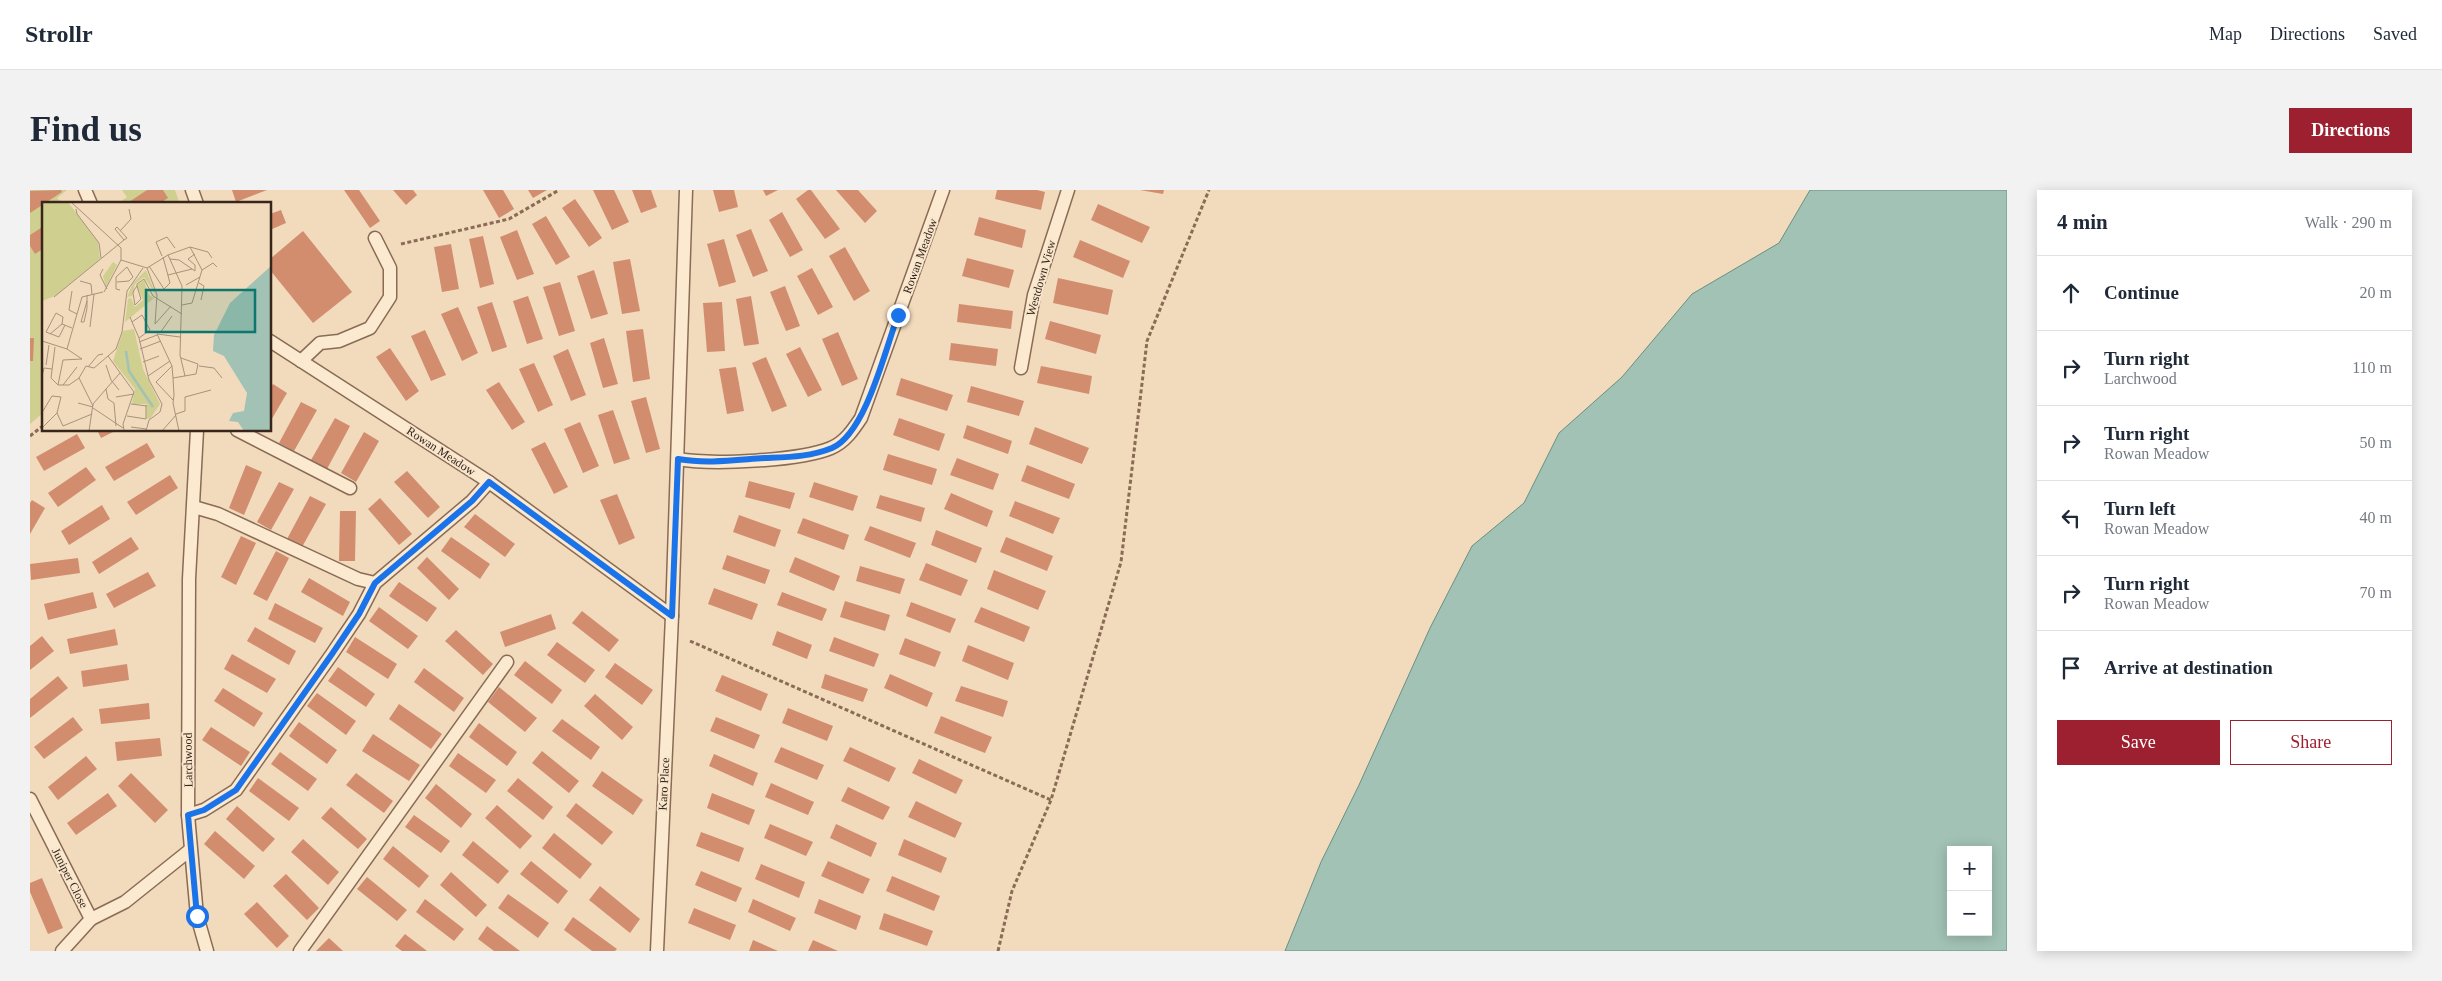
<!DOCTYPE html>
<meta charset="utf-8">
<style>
:root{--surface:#fff;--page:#f2f2f3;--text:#1f2937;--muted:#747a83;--line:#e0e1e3;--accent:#9d2030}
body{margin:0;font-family:Georgia,serif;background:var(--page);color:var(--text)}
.controls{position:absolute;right:15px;bottom:15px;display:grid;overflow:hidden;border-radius:0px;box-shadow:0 2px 12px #0003}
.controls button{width:45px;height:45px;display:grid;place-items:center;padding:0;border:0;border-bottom:1px solid var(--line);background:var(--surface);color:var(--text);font:25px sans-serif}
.stop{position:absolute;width:15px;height:15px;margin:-11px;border:4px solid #1a73e8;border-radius:50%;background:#fff}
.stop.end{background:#1a73e8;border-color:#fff;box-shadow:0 1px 5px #0008}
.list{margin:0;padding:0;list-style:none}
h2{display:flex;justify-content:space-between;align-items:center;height:65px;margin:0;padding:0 20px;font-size:21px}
h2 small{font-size:16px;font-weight:400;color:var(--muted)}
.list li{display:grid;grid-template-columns:32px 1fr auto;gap:15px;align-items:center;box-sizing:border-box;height:75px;padding:0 20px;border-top:1px solid var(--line)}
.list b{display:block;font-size:19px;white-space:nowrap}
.list p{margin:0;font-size:16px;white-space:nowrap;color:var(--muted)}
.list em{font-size:16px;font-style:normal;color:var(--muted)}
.actions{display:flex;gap:10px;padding:15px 20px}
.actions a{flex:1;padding:11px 0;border:1px solid var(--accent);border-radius:0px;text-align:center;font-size:18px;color:var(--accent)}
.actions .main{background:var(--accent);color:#fff}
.icon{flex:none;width:28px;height:28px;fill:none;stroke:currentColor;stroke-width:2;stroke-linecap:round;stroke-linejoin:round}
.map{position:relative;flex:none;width:1977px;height:761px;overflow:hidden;border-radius:0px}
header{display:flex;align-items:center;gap:30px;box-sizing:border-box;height:70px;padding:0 25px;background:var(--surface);border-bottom:1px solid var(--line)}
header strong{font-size:24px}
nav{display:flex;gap:28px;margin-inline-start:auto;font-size:18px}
.intro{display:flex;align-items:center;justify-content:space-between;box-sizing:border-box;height:120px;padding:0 30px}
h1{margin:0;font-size:35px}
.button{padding:12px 22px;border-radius:0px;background:var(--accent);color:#fff;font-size:18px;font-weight:700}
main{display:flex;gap:30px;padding:0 30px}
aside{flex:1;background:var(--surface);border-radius:0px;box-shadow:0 2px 12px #0003}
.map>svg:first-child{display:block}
.green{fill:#cfcf90}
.water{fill:#a1c2b4;stroke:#689081;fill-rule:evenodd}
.building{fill:#d28d6f}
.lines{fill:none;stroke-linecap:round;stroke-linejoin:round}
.lane-casing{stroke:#8a6b55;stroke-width:15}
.path{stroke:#8a6b55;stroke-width:3;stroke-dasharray:4 2.5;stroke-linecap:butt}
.lane{stroke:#fbe9d0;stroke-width:12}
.route{stroke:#1a73e8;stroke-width:6}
.labels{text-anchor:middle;stroke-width:4;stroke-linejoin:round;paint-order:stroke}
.street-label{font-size:12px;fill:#38251b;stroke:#f8e6cd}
.inset-river{fill:none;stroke:#a1c2b4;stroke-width:2.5}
.inset-road{fill:none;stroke:#a7927c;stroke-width:1}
.view{fill:#0f766e;fill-opacity:0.15;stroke:#0f766e;stroke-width:2.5}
.inset-edge{fill:none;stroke:#38251b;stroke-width:2.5}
</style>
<header>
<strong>Strollr</strong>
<nav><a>Map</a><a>Directions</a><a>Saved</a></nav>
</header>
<div class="intro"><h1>Find us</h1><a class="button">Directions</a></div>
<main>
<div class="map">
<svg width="1977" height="761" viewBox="0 0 1977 761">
<rect width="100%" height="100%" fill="#f1dbbc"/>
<!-- green -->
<g class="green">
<polygon points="0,0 37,0 27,8 33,14 14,14 14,222 0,234"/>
<polygon points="92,0 145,0 150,14 87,14 97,7"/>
</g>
<!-- water -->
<path class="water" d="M1780,0H1977V761H1255L1291,672L1329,595L1400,438L1442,356L1494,313L1529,243L1592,187L1662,104L1749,53ZM1921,660H1958V742H1921Z"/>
<!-- building -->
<g class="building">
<polygon points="31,0 32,2 0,23 0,1"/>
<polygon points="117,0 133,0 138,8 129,14 96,14"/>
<polygon points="202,0 237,0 206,12"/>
<polygon points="314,0 329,0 350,31 340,38"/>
<polygon points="363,0 383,0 387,5 376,15"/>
<polygon points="453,0 473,0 484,19 469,28"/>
<polygon points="498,0 517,0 503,8"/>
<polygon points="563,0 584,0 599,32 582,40"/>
<polygon points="602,0 621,0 627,17 611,23"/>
<polygon points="683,0 704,0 708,17 689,22"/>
<polygon points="733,0 748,0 736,6"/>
<polygon points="778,0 781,0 810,39 795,49 766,9"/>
<polygon points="806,0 828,0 847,21 835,33"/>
<polygon points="967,0 1007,0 1015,2 1011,20 965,9"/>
<polygon points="1110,0 1134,0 1133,4"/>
<polygon points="545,9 572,48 559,57 532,18"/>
<polygon points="1068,14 1120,37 1112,53 1061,30"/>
<polygon points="251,20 256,33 240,40 240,24"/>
<polygon points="752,22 773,60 760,67 739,30"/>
<polygon points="516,26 540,67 526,75 502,34"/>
<polygon points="949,27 996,40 992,58 944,45"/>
<polygon points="14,36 14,58 5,64 0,56 0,45"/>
<polygon points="721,39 738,81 723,87 706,45"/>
<polygon points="487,40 504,84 487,90 470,47"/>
<polygon points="273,41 322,102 283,133 240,80 240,69"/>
<polygon points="453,46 464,94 450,98 439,49"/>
<polygon points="694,49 706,92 689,97 677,54"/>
<polygon points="1050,50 1100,71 1093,88 1043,67"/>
<polygon points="421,54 429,99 412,102 404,57"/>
<polygon points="815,57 840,101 824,111 799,66"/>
<polygon points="937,68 984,80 979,98 932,86"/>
<polygon points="600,69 610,121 592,124 583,72"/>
<polygon points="782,78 803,117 788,125 767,86"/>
<polygon points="564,80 578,124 561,129 547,86"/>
<polygon points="1028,88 1083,100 1078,125 1023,113"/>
<polygon points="530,92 545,141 529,146 513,97"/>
<polygon points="755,96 770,136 756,141 740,102"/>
<polygon points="498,106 513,149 497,154 483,111"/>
<polygon points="721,106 729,154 714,156 706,109"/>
<polygon points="462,112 477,157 462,162 447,117"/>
<polygon points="692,112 695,161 677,162 673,113"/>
<polygon points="929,114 983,121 981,139 927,132"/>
<polygon points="428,117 448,163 432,171 411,124"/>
<polygon points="1020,131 1071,145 1066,164 1015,149"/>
<polygon points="613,139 620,189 603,192 596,141"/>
<polygon points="395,140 416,185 401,191 381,146"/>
<polygon points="808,142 828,189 812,196 792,149"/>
<polygon points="0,148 4,148 3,171 0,171"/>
<polygon points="574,148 588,194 573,198 560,153"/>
<polygon points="921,153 968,159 966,176 919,170"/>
<polygon points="770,157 792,200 778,207 756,164"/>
<polygon points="360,158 389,201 376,211 346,167"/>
<polygon points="538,159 556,205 541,211 523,166"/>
<polygon points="736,167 757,216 742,222 722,173"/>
<polygon points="504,173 523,215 508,222 489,179"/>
<polygon points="1011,176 1062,186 1059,204 1007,193"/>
<polygon points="706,177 714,221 697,224 689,179"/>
<polygon points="871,188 923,205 917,221 866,205"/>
<polygon points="469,192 495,232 482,240 456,200"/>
<polygon points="243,194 257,203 240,232 240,199"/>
<polygon points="941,196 994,211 989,226 937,212"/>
<polygon points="616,207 630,259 616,263 601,211"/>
<polygon points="271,212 287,220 264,261 249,253"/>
<polygon points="583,220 600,269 584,274 568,225"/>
<polygon points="305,228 320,236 297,279 281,270"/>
<polygon points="869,228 915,244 909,261 863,245"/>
<polygon points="550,232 569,276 553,283 534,239"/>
<polygon points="937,235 982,251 978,264 933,248"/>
<polygon points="1005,237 1059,258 1052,274 999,254"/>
<polygon points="67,240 87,240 71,248"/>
<polygon points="334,242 349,251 326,292 311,283"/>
<polygon points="47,244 55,258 14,281 6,267"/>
<polygon points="515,252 538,297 524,304 501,259"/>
<polygon points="117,253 125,267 84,291 75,277"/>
<polygon points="858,264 907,279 902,295 853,280"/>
<polygon points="927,268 969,284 963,300 920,285"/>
<polygon points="216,275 232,282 214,325 199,318"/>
<polygon points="997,275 1045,294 1039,309 991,291"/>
<polygon points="56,277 66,290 28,317 18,303"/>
<polygon points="377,281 410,317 398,328 364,292"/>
<polygon points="140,285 148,298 106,325 97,312"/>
<polygon points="719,291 765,303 760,319 715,307"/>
<polygon points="249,292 264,299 241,340 227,332"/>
<polygon points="784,292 828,306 823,321 779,307"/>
<polygon points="921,303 963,321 957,337 914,319"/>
<polygon points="587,304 605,348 589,355 570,310"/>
<polygon points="850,305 895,318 891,332 846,318"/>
<polygon points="280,306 296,314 272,357 257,349"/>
<polygon points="350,308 382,344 369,355 338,319"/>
<polygon points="2,310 15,318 0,344 0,313"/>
<polygon points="985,311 1030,328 1023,344 979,326"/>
<polygon points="72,315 80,329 39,355 31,341"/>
<polygon points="310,321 326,321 325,371 309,371"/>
<polygon points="445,324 485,354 475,367 434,337"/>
<polygon points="709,325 751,340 745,357 703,342"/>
<polygon points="773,328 819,345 814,360 767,343"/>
<polygon points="840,336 886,353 880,368 834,350"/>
<polygon points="906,340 952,358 946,373 901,355"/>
<polygon points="211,346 226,353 206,395 191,387"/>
<polygon points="101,347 109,359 69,384 62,372"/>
<polygon points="421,347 460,374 450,389 411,361"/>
<polygon points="976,347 1023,366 1017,381 970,362"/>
<polygon points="246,361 259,368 237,411 223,404"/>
<polygon points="697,365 740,380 735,394 692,379"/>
<polygon points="397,367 429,399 419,410 387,378"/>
<polygon points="765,367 810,386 804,401 759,382"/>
<polygon points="48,368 50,383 1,390 0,374"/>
<polygon points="896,373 938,390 931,406 889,390"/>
<polygon points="830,376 875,389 870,404 826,391"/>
<polygon points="964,380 1016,401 1008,420 957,399"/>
<polygon points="118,382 126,396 84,418 76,404"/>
<polygon points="279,388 320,412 313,426 271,402"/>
<polygon points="369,392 407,418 397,432 359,406"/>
<polygon points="684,398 728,414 722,430 678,414"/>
<polygon points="63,402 67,418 18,430 14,414"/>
<polygon points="752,402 797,419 792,431 747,415"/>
<polygon points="815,411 860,425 855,441 810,427"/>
<polygon points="881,412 926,429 920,443 876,426"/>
<polygon points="245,413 293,438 285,453 238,429"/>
<polygon points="349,417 388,446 378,459 339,431"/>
<polygon points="951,417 1000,437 994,452 944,432"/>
<polygon points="552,421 589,450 579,462 542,433"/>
<polygon points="521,424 526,439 475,457 470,442"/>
<polygon points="225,437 266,461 259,475 217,451"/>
<polygon points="85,439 88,455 40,464 37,449"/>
<polygon points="426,440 463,474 453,485 415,451"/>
<polygon points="747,441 782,455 777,469 742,455"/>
<polygon points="12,446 24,461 0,480 0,456"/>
<polygon points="325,447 367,474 358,489 316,462"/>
<polygon points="804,447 849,464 844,477 799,461"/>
<polygon points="875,448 911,462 905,477 869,464"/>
<polygon points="527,452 565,480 555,493 517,465"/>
<polygon points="938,455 984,473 978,490 932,471"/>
<polygon points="202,464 246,489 237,503 194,479"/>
<polygon points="495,471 532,500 522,514 484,485"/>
<polygon points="585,473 623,500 612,515 575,487"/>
<polygon points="97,474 99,490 53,497 51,481"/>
<polygon points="308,477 345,504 336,517 298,491"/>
<polygon points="394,478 434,508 424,522 384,492"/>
<polygon points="795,484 838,499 833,512 791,498"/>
<polygon points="860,484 903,503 897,517 854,498"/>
<polygon points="692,485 738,504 731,521 685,501"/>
<polygon points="28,486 38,498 0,528 0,509"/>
<polygon points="931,496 978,511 973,527 925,511"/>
<polygon points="469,497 507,528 495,542 458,512"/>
<polygon points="193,498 233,523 224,537 184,511"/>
<polygon points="287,503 326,531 316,545 277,516"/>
<polygon points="565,504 603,537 592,550 554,516"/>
<polygon points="119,513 120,529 71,534 69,519"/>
<polygon points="369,514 412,544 401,559 359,529"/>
<polygon points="758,518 803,536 797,551 752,533"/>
<polygon points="911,526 962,547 955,563 904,543"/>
<polygon points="43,527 53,540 14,569 4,557"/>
<polygon points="686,527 730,545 724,559 680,541"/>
<polygon points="532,529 570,557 561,570 522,541"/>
<polygon points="269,532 307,560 297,574 259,546"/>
<polygon points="449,533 487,562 477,576 439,547"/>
<polygon points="181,537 220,562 211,576 172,550"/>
<polygon points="343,544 390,575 379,591 332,561"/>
<polygon points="130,548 132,566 87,571 85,552"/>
<polygon points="751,557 794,575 787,590 744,572"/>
<polygon points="820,557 866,578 859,592 813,571"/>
<polygon points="512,561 549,591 539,603 502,573"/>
<polygon points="250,562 287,589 278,601 241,574"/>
<polygon points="428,563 466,590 456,603 419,576"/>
<polygon points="684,564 728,583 723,596 679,576"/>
<polygon points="56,566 67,579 28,610 18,597"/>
<polygon points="889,569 933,590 926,604 882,583"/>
<polygon points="572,581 613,610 603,625 562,596"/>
<polygon points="101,583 138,620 125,633 88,596"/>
<polygon points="326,583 363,611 354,623 316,595"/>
<polygon points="228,588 269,618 259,631 219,601"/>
<polygon points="488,588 523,617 513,630 477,601"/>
<polygon points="741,593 784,612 778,625 735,607"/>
<polygon points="406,594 442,624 431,638 395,608"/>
<polygon points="818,597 860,617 853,630 811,611"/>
<polygon points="78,603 87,616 46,645 37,633"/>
<polygon points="682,603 725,620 719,635 677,618"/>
<polygon points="886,611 932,633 925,648 878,627"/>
<polygon points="546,613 583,642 572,655 536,626"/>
<polygon points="467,615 502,646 490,659 455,628"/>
<polygon points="207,616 245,649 233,662 196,629"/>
<polygon points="301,617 337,649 328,659 291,628"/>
<polygon points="384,625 420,651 411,663 375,637"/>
<polygon points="740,634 783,652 776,666 734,648"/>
<polygon points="806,634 847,653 841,667 800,648"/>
<polygon points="185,641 225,676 214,689 174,654"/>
<polygon points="671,642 714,658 709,672 666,656"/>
<polygon points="524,643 562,674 550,689 512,658"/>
<polygon points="273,649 309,682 298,695 261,662"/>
<polygon points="874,649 917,668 911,683 868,665"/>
<polygon points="443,651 479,681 468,694 432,665"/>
<polygon points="363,656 399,686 389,698 353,669"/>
<polygon points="501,671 538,701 528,714 490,684"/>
<polygon points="798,671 840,689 833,704 791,686"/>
<polygon points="731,674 775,692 769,708 725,689"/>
<polygon points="671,681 712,698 706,712 665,695"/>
<polygon points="421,682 457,715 446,727 410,695"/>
<polygon points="256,684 289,718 277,730 243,696"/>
<polygon points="862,686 910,706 904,721 856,701"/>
<polygon points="337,687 377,720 367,731 327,699"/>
<polygon points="12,688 33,738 18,744 0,702 0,693"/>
<polygon points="570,696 610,729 600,743 559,710"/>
<polygon points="478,704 519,733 508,748 468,718"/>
<polygon points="395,709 434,739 424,751 386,722"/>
<polygon points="723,709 766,728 760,741 718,722"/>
<polygon points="789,709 831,726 826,740 784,723"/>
<polygon points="227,712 259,746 247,758 214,724"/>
<polygon points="664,718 706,735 700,750 658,733"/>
<polygon points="854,723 903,741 897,756 849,739"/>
<polygon points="543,727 587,759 585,761 562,761 534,740"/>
<polygon points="457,736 490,761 464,761 448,749"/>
<polygon points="375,744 397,761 372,761 365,756"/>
<polygon points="299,748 313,761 286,761"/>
<polygon points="723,750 748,761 719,761"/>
<polygon points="783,750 808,761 778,761"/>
</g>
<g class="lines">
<!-- lane casing -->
<g class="lane-casing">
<g id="lane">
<polyline points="55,0 61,14"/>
<polyline points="162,0 167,14"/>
<polyline points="240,151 459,292 642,426"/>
<polyline points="271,171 290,153 309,151 340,138 360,107 360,78 345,48"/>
<polyline points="991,178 1004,105 1038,0"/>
<polyline points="167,240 159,389 158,625 174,620 206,600 302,464 329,424 345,393 442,311 459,292"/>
<polyline points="207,240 320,298"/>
<path d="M648,269C681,275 770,271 801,258C815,252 823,240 831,228L913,0"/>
<polyline points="164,317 188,324 328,389 345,393"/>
<polyline points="0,609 61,729 32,761"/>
<polyline points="158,625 167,726 177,761"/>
<polyline points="61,729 95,712 160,660"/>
<polyline points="270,761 477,472"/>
<polyline points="627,761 642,426 656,0"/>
</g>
</g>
<!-- path -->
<g class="path">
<polyline points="371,54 479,29 529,0"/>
<polyline points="0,246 14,235"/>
<polyline points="660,451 1021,610"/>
<polyline points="968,761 982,701 1021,610 1091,372 1117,151 1179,0"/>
</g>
<!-- lane -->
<use href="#lane" class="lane"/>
</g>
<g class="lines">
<!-- route -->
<path class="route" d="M167,726L158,625L174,620L206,600L302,464L329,424L345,393L442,311L459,292L642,426L648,269C677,274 705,270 735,268C758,267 780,267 802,258C836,243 855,160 868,125"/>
</g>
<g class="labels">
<!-- street labels -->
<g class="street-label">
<text transform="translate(890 66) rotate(-70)" y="4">Rowan Meadow</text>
<text transform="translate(1011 88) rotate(-74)" y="4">Westdown View</text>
<text transform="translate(411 261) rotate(33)" y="4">Rowan Meadow</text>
<text transform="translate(158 570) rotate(-91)" y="4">Larchwood</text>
<text transform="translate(634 594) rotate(-87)" y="4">Karo Place</text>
<text transform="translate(40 688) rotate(63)" y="4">Juniper Close</text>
</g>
</g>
<!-- overview -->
<g transform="translate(12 12)">
<rect width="229" height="229" fill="#f1dbbc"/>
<path d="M0,0H26L56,40L58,57L13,94L0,99ZM71,60L75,63L64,85L61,74ZM104,68L114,93L102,75L93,82L90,94L85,95L91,81ZM102,78L107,93L112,96L83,120L86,97L89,96L93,105L101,98L95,83ZM92,127L101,167L118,202L108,217L104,216L105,202H90L93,187L71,159L81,129Z" fill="#cfcf90"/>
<path d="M229,64V229H202L196,220L187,219L191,211L202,209L205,191L182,154L171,149L172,133L188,101Z" fill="#a1c2b4"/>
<path class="inset-river" d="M84,149L87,169L111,205"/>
<path class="inset-road" d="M29,0L79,46V58L62,90M34,7L35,12L57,41L59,56M78,29L89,17L87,7M148,45L166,50L170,56M126,53L140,84L138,153L143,174M120,54L114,40L125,35L133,46M128,57L137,58L153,69V63L146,57L153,52M79,58L105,66L115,93L113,122L129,104M107,64L122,87L128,81L121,55M105,66L126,53L148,45L160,68L150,101L140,103M61,67L58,73L65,87M160,68L171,61L175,65M126,73L150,67M38,79L49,82L50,92M75,80L87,79L91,75L85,65L74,75V87L78,88M157,81L162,84L159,98M144,83L158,75M95,84L99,97L93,103L91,91L92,88L95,84V82L102,77L111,94L140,112M30,89L27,108L35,112L40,95L61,90M45,93V106L42,120H39L45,99M12,95L82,38L73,27L75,25L85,36L82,38M88,115L90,120L100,113L108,128L97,136L90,120M23,123L17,135L4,130L14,111L21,115L20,122L30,126M48,125L52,92M118,131L130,114M8,132L20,122M97,136L107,178L120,202L118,210L107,218L104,229M0,139L25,147L40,157L21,158L16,183L9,176L13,145M97,140L115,133M25,147L35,112M98,147L119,139M101,160L117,154M4,163L7,143M64,163L69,178L77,188M130,164L115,132L138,135M157,164L172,166L180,176M46,165L56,153L61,152M0,174L2,166L10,167M106,174L128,159M37,176L44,164L52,166L66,154M131,176L154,172L156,162L139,156M16,183H27L37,176L51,204M21,183L35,165M64,187L78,171M74,195L92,192M131,198L114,180L130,164L131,176L132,193L131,201L137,229M36,201L51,205M89,202L105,204M51,206L81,226M15,211L21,224L50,212M134,212L143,209V195L169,188M85,214L104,217V203M89,225L104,227M0,226L15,211L19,195L10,194L1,209M82,228L81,222L92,190L66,154L74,147L80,130L85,89L101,66M47,229L51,202L64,187L66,197L72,201L74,224M120,229L134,213"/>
<path class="view" d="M104,88H213V130H104Z"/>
<rect width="229" height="229" class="inset-edge"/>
</g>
</svg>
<div class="controls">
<button>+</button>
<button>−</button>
</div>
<div class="stop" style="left:167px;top:726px"></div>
<div class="stop end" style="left:868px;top:125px"></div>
</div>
<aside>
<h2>4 min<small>Walk · 290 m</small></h2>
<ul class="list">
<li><svg class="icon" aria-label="ahead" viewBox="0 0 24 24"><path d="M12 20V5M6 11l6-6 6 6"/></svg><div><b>Continue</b></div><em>20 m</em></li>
<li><svg class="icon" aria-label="right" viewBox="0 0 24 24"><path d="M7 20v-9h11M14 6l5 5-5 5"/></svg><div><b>Turn right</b><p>Larchwood</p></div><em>110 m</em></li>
<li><svg class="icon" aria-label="right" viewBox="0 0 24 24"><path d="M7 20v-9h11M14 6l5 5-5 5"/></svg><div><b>Turn right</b><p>Rowan Meadow</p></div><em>50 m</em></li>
<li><svg class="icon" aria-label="left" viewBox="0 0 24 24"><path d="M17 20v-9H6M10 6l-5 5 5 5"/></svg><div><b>Turn left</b><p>Rowan Meadow</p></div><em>40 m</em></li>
<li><svg class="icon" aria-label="right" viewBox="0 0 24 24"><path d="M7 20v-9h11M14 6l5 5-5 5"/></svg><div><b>Turn right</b><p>Rowan Meadow</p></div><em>70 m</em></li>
<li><svg class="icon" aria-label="arrive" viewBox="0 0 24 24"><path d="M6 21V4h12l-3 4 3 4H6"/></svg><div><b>Arrive at destination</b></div></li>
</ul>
<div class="actions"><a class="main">Save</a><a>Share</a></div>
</aside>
</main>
